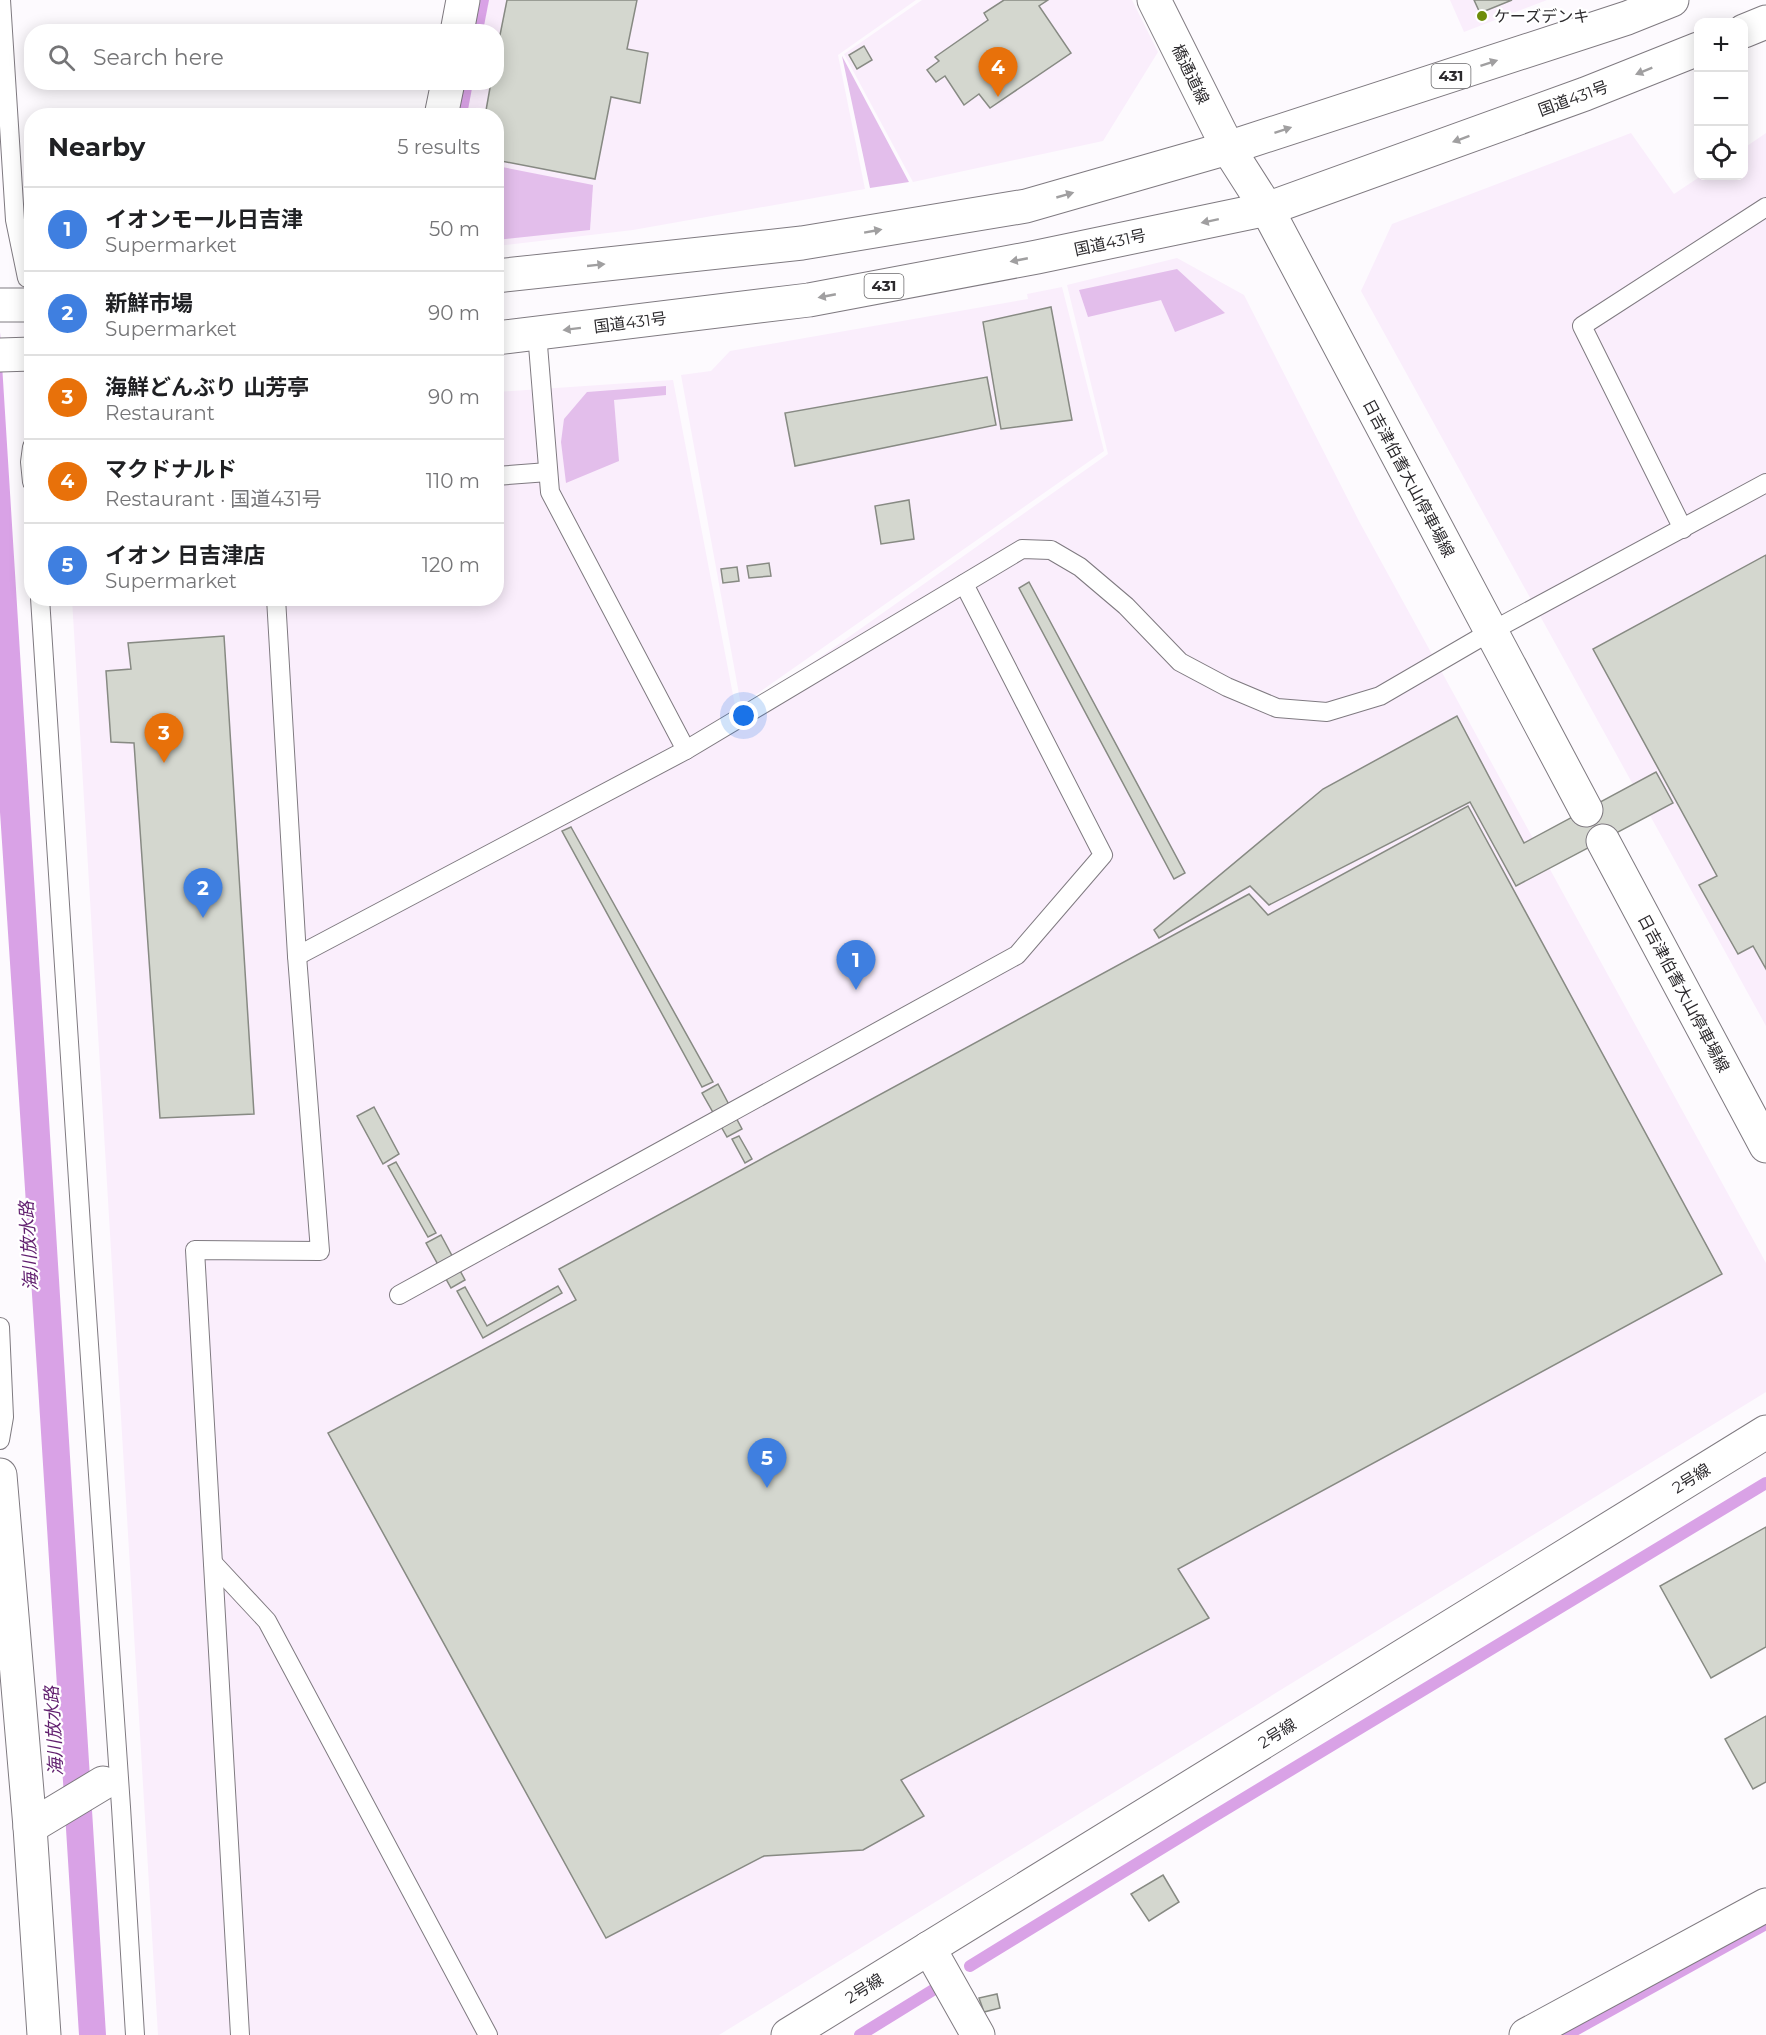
<!DOCTYPE html>
<meta charset="utf-8">
<style>
:root{--surface:#fff;--page:#f2f2f2;--text:#202124;--muted:#757577;--line:#e0e0e0;--accent:#1a73e8}
body{margin:0;font-family:Montserrat,"Noto Sans JP",sans-serif;background:var(--page);color:var(--text)}
.controls{position:absolute;right:18px;top:18px;display:grid;overflow:hidden;border-radius:12px;box-shadow:0 3px 15px #0003}
.controls button{width:54px;height:54px;display:grid;place-items:center;padding:0;border:0;border-bottom:2px solid var(--line);background:var(--surface);color:var(--text);font:30px sans-serif}
.you{position:absolute;left:744px;top:716px;width:21px;height:21px;margin:-15px;border:4px solid #fff;border-radius:50%;background:#1a73e8;box-shadow:0 0 0 9px #1a73e833}
.badge{display:grid;place-items:center;width:39px;height:39px;border-radius:50%;background:var(--accent);color:#fff;font-size:20px;font-weight:700}
.pin{position:absolute;translate:-50% -50px;filter:drop-shadow(0 2px 3px #0008)}
.pin::after{content:'';position:absolute;top:32px;width:21px;height:18px;background:inherit;clip-path:polygon(0 0,100% 0,50% 100%)}
.list{margin:0;padding:0;list-style:none}
h2{display:flex;justify-content:space-between;align-items:center;height:78px;margin:0;padding:0 24px;font-size:26px}
h2 small{font-size:20px;font-weight:400;color:var(--muted)}
.list li{display:grid;grid-template-columns:39px 1fr auto;gap:18px;align-items:center;box-sizing:border-box;height:84px;padding:0 24px;border-top:2px solid var(--line)}
.list b{display:block;font-size:22px;white-space:nowrap}
.list p{margin:0;font-size:20px;white-space:nowrap;color:var(--muted)}
.list em{font-size:20px;font-style:normal;color:var(--muted)}
.icon{flex:none;width:33px;height:33px;fill:none;stroke:currentColor;stroke-width:2;stroke-linecap:round;stroke-linejoin:round}
.map{position:relative;flex:none;width:1766px;height:2035px;overflow:hidden}
.search{position:absolute;background:var(--surface);box-shadow:0 3px 15px #0003;left:24px;top:24px;width:480px;height:66px;display:flex;align-items:center;gap:15px;box-sizing:border-box;padding:0 21px;border-radius:24px;color:var(--muted);font-size:22px}
.panel{position:absolute;background:var(--surface);box-shadow:0 3px 15px #0003;left:24px;top:108px;width:480px;height:498px;border-radius:24px}
.map>svg:first-child{display:block}
.built{fill:#faeefc}
.green{fill:#e3beeb}
.water{fill:#d9a2e6}
.lines{fill:none;stroke-linecap:round;stroke-linejoin:round}
.stream{stroke:#d9a2e6;stroke-width:12}
.building{fill:#d4d7cf;stroke:#878a83;stroke-width:1.5}
.service-casing{stroke:#7f7a80;stroke-width:20}
.minor-casing{stroke:#7f7a80;stroke-width:35}
.tertiary-casing{stroke:#7f7a80;stroke-width:35}
.secondary-casing{stroke:#7f7a80;stroke-width:35}
.trunk-casing{stroke:#7f7a80;stroke-width:35}
.service{stroke:#fff;stroke-width:18}
.minor{stroke:#fff;stroke-width:33}
.tertiary{stroke:#fff;stroke-width:33}
.secondary{stroke:#fff;stroke-width:33}
.trunk{stroke:#fff;stroke-width:33}
.oneway{fill:#a09fa0}
.poi-dot{fill:#6e8c0a;stroke:#fff;stroke-width:2}
.labels{text-anchor:middle;stroke-width:4.5;stroke-linejoin:round;paint-order:stroke}
.shield{fill:#fff;stroke:#6b6a6c;stroke-width:1.5}
.shield-label{font-size:15px;font-weight:bold;fill:#2c2a2d}
.poi-label{font-size:16px;fill:#2c2a2d;stroke:#fff;text-anchor:start}
.street-label{font-size:16px;fill:#2c2a2d;stroke:#fff}
.water-label{font-size:18px;font-style:italic;fill:#601e6e;stroke:#fff}
</style>
<div class="map">
<svg width="1766" height="2035" viewBox="0 0 1766 2035">
<rect width="100%" height="100%" fill="#fdfafe"/>
<!-- built -->
<g class="built">
<polygon points="475,0 916,0 838,55 865,189 633,230 497,246 496,116 452,116 459,83 496,82 496,32 469,31"/>
<polygon points="922,0 1132,0 1158,52 1103,141 913,182 844,54"/>
<polygon points="1450,0 1547,0 1464,32"/>
<polygon points="1631,133 1674,194 1701,176 1744,176 1744,148 1766,133 1766,1026 1361,291 1392,224"/>
<polygon points="1177,258 1244,295 1360,523 1766,1263 1766,1392 719,2035 158,2035 72,599 496,598 497,392 673,380 737,716 1108,454 1067,285"/>
<polygon points="1062,287 1104,451 741,705 681,375 711,371 730,351 1028,299 1027,294"/>
</g>
<!-- green -->
<g class="green">
<polygon points="842,56 909,182 870,188"/>
<polygon points="497,166 593,185 590,230 497,240"/>
<polygon points="1177,269 1225,313 1175,332 1161,300 1088,317 1079,290"/>
<polygon points="666,386 666,395 614,400 619,461 566,483 561,442 564,419 587,392"/>
</g>
<!-- water -->
<g class="water">
<polygon points="478,0 489,0 483,31 472,32"/>
<polygon points="462,83 473,83 467,115 456,116"/>
<polygon points="0,332 106,2035 79,2035 38,1385 0,812"/>
</g>
<g class="lines">
<!-- stream -->
<g class="stream">
<polyline points="970,1966 1208,1820 1766,1483"/>
<polyline points="860,2035 933,1990"/>
<polyline points="1566,2035 1766,1924"/>
</g>
</g>
<!-- building -->
<g class="building">
<polygon points="507,0 637,0 627,49 648,53 640,103 611,97 595,179 496,160 496,116 485,116 491,82 496,82 496,55"/>
<polygon points="1004,0 1048,0 1039,6 1071,53 990,108 979,94 964,105 945,76 936,82 927,70 939,61 935,57 988,20 984,13"/>
<polygon points="1474,0 1512,0 1480,13"/>
<polygon points="864,46 872,60 857,69 849,55"/>
<polygon points="1051,307 1072,420 1001,429 983,322"/>
<polygon points="987,377 996,425 795,466 785,413"/>
<polygon points="909,500 914,539 881,544 875,506"/>
<polygon points="1766,555 1766,969 1753,946 1738,954 1699,885 1717,876 1593,649"/>
<polygon points="769,563 771,576 749,578 747,566"/>
<polygon points="737,567 739,581 723,583 721,569"/>
<polygon points="1029,582 1185,873 1174,879 1019,588"/>
<polygon points="224,636 254,1114 160,1118 134,743 111,742 106,671 131,669 128,643"/>
<polygon points="1457,716 1524,843 1656,772 1673,803 1516,886 1470,802 1269,905 1250,886 1159,938 1154,930 1323,789"/>
<polygon points="1468,806 1722,1274 1178,1569 1209,1618 901,1780 924,1816 863,1850 764,1856 606,1938 328,1433 576,1300 559,1269 1249,894 1268,915"/>
<polygon points="571,827 713,1082 702,1087 562,831"/>
<polygon points="718,1084 742,1129 727,1137 702,1093"/>
<polygon points="374,1107 399,1154 383,1164 357,1116"/>
<polygon points="739,1136 752,1159 745,1163 732,1139"/>
<polygon points="396,1162 436,1233 428,1237 388,1166"/>
<polygon points="441,1235 465,1280 451,1288 426,1243"/>
<polygon points="558,1286 562,1293 483,1338 457,1291 465,1287 487,1326"/>
<polygon points="1766,1527 1766,1647 1711,1678 1660,1586"/>
<polygon points="1766,1716 1766,1782 1753,1789 1725,1739"/>
<polygon points="1163,1875 1179,1902 1149,1921 1131,1894"/>
<polygon points="997,1994 1000,2008 984,2012 979,1998"/>
</g>
<g class="lines">
<!-- service casing -->
<g class="service-casing">
<g id="service">
<polyline points="1,0 15,220 27,278"/>
<polyline points="537,333 550,492 686,750"/>
<polyline points="32,447 30,462 32,482"/>
<polyline points="496,476 548,472"/>
<polyline points="1683,529 1582,326 1766,207"/>
<polyline points="40,598 84,1272 121,1807 135,2035"/>
<polyline points="297,956 686,750 1022,549 1051,550 1080,567 1126,606 1180,662 1227,687 1277,708 1327,712 1380,696 1490,632 1766,483"/>
<polyline points="399,1295 1017,955 1103,855 964,584"/>
<polyline points="0,1327 4,1417 0,1440"/>
<polyline points="213,1563 267,1621 488,2035"/>
<polyline points="240,2035 195,1250 320,1251 297,956 276,598"/>
</g>
</g>
<!-- minor casing -->
<g class="minor-casing">
<g id="minor">
<polyline points="1154,0 1228,148"/>
<polyline points="457,32 463,0"/>
<polyline points="441,116 448,82"/>
<polyline points="0,1475 30,1827 44,2035"/>
<polyline points="30,1827 103,1783"/>
<polyline points="929,1948 978,2035"/>
<polyline points="1526,2035 1766,1905"/>
</g>
</g>
<!-- tertiary casing -->
<g class="tertiary-casing">
<polyline id="tertiary" points="788,2035 1766,1432"/>
</g>
<!-- secondary casing -->
<g class="secondary-casing">
<g id="secondary">
<polyline points="1228,148 1267,209 1586,810"/>
<polyline points="1603,841 1766,1146"/>
</g>
</g>
<!-- trunk casing -->
<g class="trunk-casing">
<g id="trunk">
<polyline points="1744,31 1766,22"/>
<polyline points="496,276 802,243 1026,206 1228,148 1627,18 1672,0"/>
<polyline points="0,305 32,305"/>
<polyline points="496,338 809,300 1037,257 1267,209 1585,94 1698,49"/>
<polyline points="0,355 32,354"/>
</g>
</g>
<!-- service -->
<use href="#service" class="service"/>
<!-- minor -->
<use href="#minor" class="minor"/>
<!-- tertiary -->
<use href="#tertiary" class="tertiary"/>
<!-- secondary -->
<use href="#secondary" class="secondary"/>
<!-- trunk -->
<use href="#trunk" class="trunk"/>
</g>
<!-- one-way arrows -->
<defs><path id="oneway-solid" d="M-6-.8H1V-3.2L6.5 0L1 3.2V.8H-6Z" transform="scale(1.5)"/></defs>
<g class="oneway">
<use href="#oneway-solid" transform="translate(1489 63) rotate(-18)"/>
<use href="#oneway-solid" transform="translate(1644 71) rotate(158)"/>
<use href="#oneway-solid" transform="translate(1283 130) rotate(-18)"/>
<use href="#oneway-solid" transform="translate(1461 139) rotate(160)"/>
<use href="#oneway-solid" transform="translate(1065 195) rotate(-16)"/>
<use href="#oneway-solid" transform="translate(1210 221) rotate(168)"/>
<use href="#oneway-solid" transform="translate(873 231) rotate(-10)"/>
<use href="#oneway-solid" transform="translate(1019 260) rotate(169)"/>
<use href="#oneway-solid" transform="translate(596 265) rotate(-6)"/>
<use href="#oneway-solid" transform="translate(827 296) rotate(169)"/>
<use href="#oneway-solid" transform="translate(572 329) rotate(173)"/>
</g>
<!-- markers -->
<circle class="poi-dot" cx="1482" cy="16" r="6"/>
<g class="labels">
<!-- shield labels -->
<g class="shield">
<rect x="1431.5" y="64" width="39" height="24" rx="4.5"/>
<rect x="864.5" y="274" width="39" height="24" rx="4.5"/>
</g>
<g class="shield-label">
<text x="1451" y="81">431</text>
<text x="884" y="291">431</text>
</g>
<!-- poi labels -->
<g class="poi-label">
<text x="1494" y="22">ケーズデンキ</text>
</g>
<!-- street labels -->
<g class="street-label">
<text transform="translate(1191 74) rotate(64)" y="6">橋通道線</text>
<text transform="translate(1573 98) rotate(-20)" y="6">国道431号</text>
<text transform="translate(1110 242) rotate(-12)" y="6">国道431号</text>
<text transform="translate(630 322) rotate(-7)" y="6">国道431号</text>
<text transform="translate(1409 478) rotate(62)" y="6">日吉津伯耆大山停車場線</text>
<text transform="translate(1684 993) rotate(62)" y="6">日吉津伯耆大山停車場線</text>
<text transform="translate(1691 1478) rotate(-32)" y="6">2号線</text>
<text transform="translate(1277 1733) rotate(-32)" y="6">2号線</text>
<text transform="translate(864 1988) rotate(-32)" y="6">2号線</text>
</g>
<!-- water labels -->
<g class="water-label">
<text transform="translate(29 1246) rotate(-93)" y="6">海川放水路</text>
<text transform="translate(54 1731) rotate(-93)" y="6">海川放水路</text>
</g>
</g>
</svg>
<div class="controls">
<button>+</button>
<button>−</button>
<button><svg class="icon" aria-label="locate" viewBox="0 0 24 24"><circle cx="12" cy="12" r="6"/><path d="M12 2v4M12 18v4M2 12h4M18 12h4"/></svg></button>
</div>
<div class="you"></div>
<div class="pin badge" style="left:856px;top:990px;background:#3f7fe0">1</div>
<div class="pin badge" style="left:203px;top:918px;background:#3f7fe0">2</div>
<div class="pin badge" style="left:164px;top:763px;background:#e8710a">3</div>
<div class="pin badge" style="left:998px;top:97px;background:#e8710a">4</div>
<div class="pin badge" style="left:767px;top:1488px;background:#3f7fe0">5</div>
<div class="search"><svg class="icon" aria-label="search" viewBox="0 0 24 24"><circle cx="10" cy="10" r="6"/><path d="M15 15l6 6"/></svg>Search here</div>
<section class="panel">
<h2>Nearby<small>5 results</small></h2>
<ul class="list">
<li><span class="badge" style="background:#3f7fe0">1</span><div><b>イオンモール日吉津</b><p>Supermarket</p></div><em>50 m</em></li>
<li><span class="badge" style="background:#3f7fe0">2</span><div><b>新鮮市場</b><p>Supermarket</p></div><em>90 m</em></li>
<li><span class="badge" style="background:#e8710a">3</span><div><b>海鮮どんぶり 山芳亭</b><p>Restaurant</p></div><em>90 m</em></li>
<li><span class="badge" style="background:#e8710a">4</span><div><b>マクドナルド</b><p>Restaurant · 国道431号</p></div><em>110 m</em></li>
<li><span class="badge" style="background:#3f7fe0">5</span><div><b>イオン 日吉津店</b><p>Supermarket</p></div><em>120 m</em></li>
</ul>
</section>
</div>
